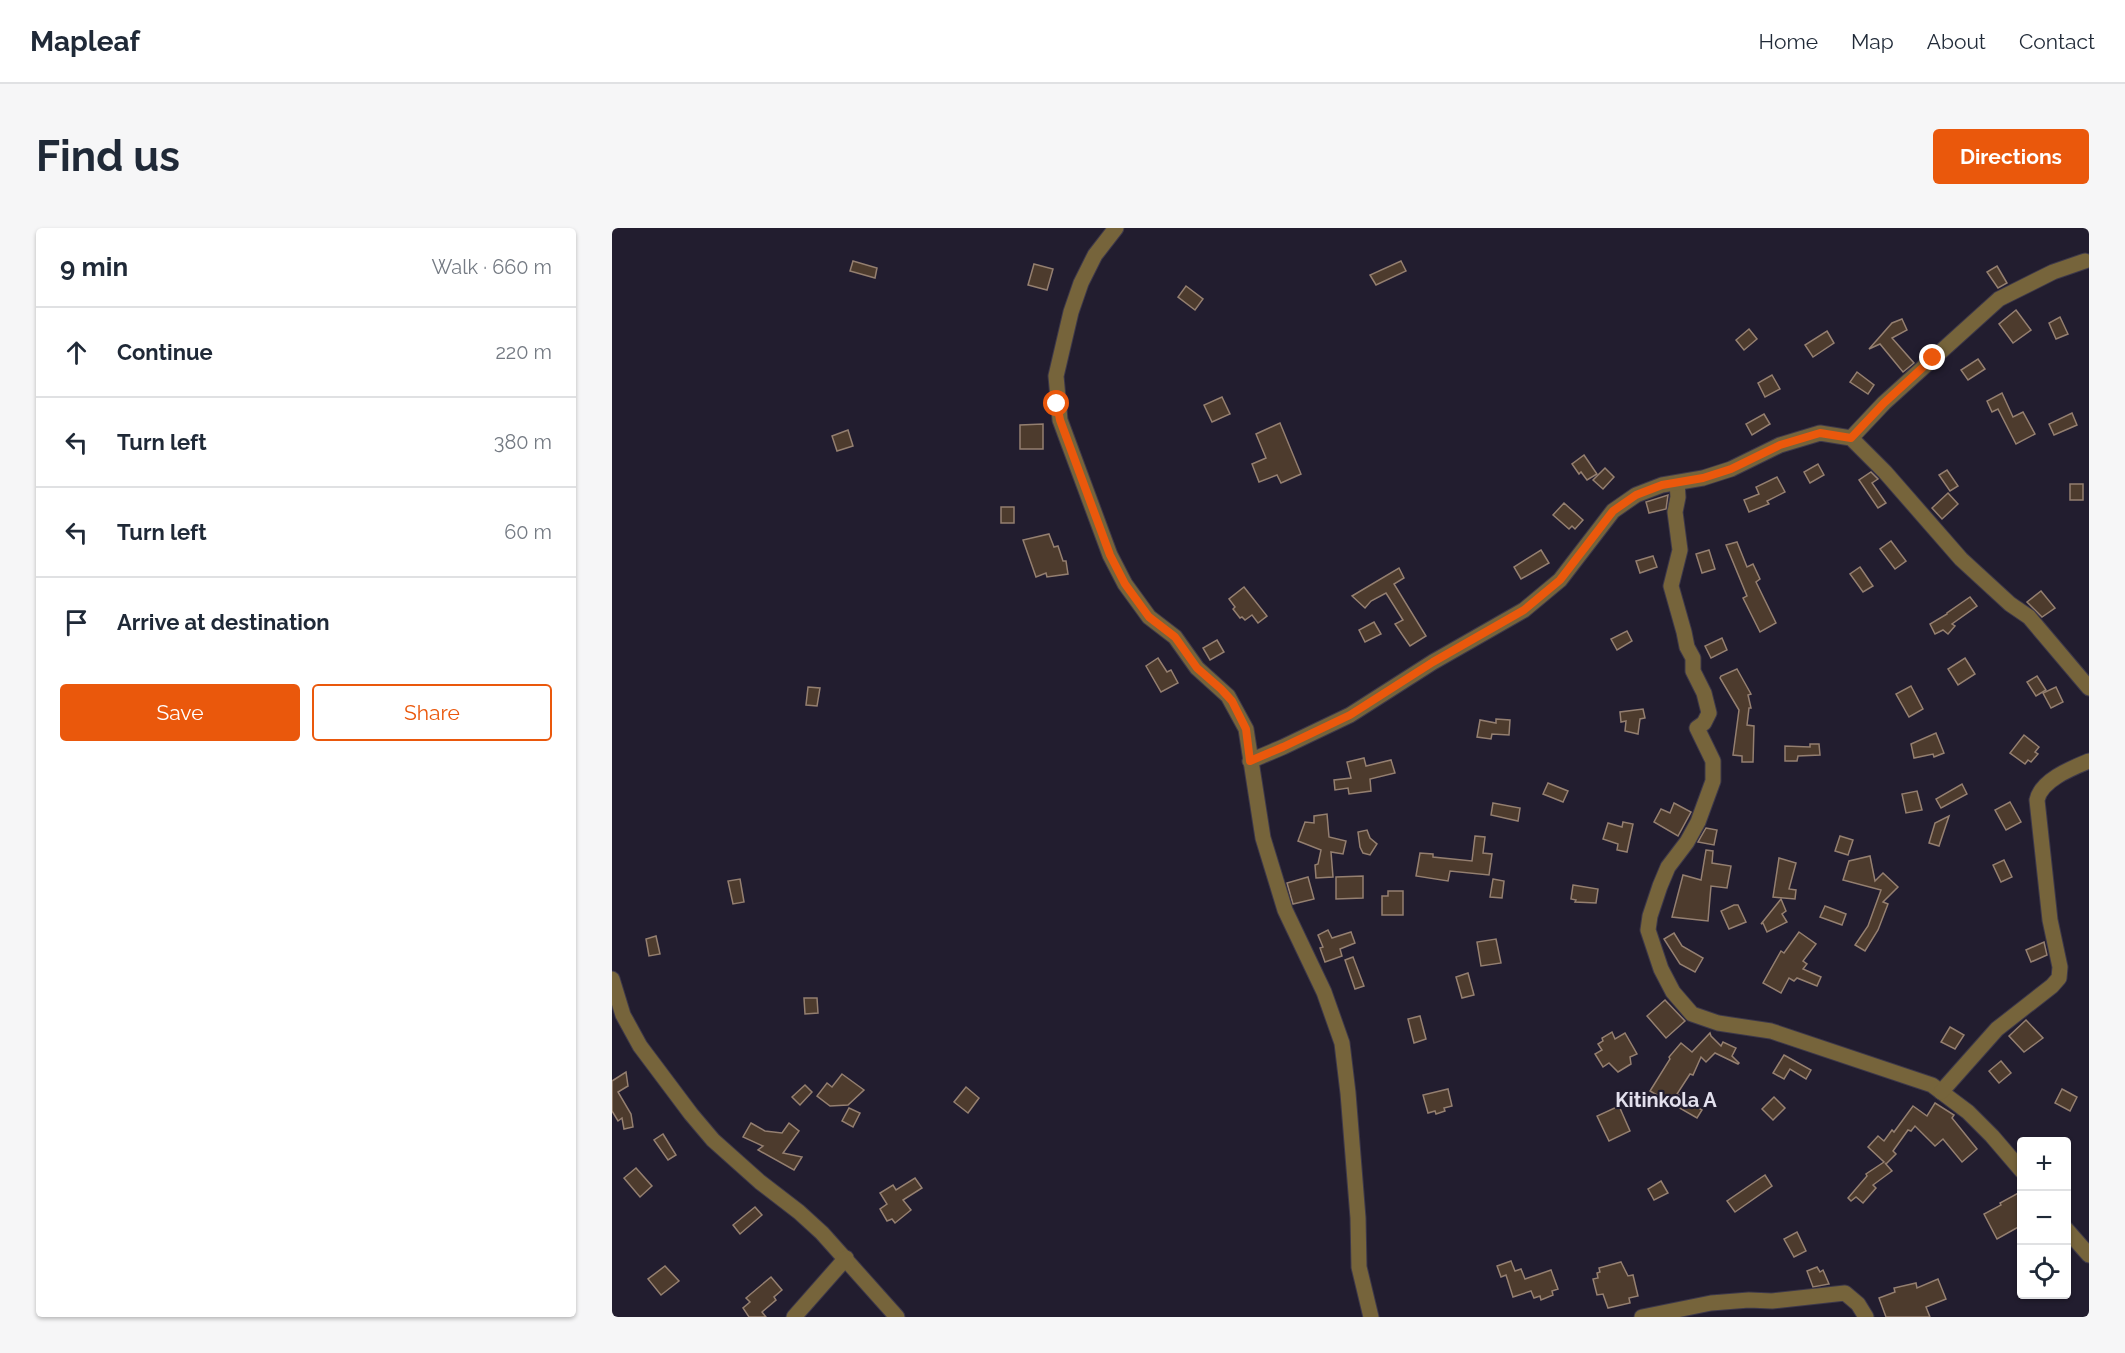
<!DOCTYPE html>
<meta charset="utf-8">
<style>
:root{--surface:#fff;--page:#f6f6f7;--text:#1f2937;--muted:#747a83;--line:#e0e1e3;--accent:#ea580c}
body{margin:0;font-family:Raleway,sans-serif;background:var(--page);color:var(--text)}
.controls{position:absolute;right:18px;bottom:18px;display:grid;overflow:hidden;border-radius:6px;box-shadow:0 2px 4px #0004}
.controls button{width:54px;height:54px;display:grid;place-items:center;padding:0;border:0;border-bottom:2px solid var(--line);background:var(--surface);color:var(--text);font:30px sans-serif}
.stop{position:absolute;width:18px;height:18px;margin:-14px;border:4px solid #ea580c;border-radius:50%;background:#fff}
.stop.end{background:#ea580c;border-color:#fff;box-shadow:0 2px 6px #0008}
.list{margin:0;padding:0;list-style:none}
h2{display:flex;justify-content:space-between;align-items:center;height:78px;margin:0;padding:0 24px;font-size:26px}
h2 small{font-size:20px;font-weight:400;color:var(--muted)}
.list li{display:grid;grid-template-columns:39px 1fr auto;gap:18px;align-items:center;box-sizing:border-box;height:90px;padding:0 24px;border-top:2px solid var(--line)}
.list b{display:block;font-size:22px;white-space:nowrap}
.list em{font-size:20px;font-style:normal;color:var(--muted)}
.actions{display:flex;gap:12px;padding:18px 24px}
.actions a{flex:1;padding:14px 0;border:2px solid var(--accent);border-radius:6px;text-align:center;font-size:21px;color:var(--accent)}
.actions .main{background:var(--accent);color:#fff}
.icon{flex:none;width:33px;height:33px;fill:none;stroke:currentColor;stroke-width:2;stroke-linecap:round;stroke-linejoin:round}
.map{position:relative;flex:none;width:1477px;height:1089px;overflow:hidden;border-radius:6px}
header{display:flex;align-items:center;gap:36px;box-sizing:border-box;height:84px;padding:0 30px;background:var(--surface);border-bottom:2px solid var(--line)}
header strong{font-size:28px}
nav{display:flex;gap:33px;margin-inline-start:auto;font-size:21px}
.intro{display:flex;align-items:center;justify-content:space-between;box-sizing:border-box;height:144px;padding:0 36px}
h1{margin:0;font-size:42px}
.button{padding:15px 27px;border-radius:6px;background:var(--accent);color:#fff;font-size:21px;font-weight:700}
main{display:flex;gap:36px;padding:0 36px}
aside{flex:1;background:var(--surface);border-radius:6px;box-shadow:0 2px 4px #0004}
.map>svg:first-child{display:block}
.building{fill:#4d3b2d;stroke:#947f70;stroke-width:1.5}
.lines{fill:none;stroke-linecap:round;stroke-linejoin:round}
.minor-casing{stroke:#3d384a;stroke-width:17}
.minor{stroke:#76643b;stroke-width:15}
.route{stroke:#ea580c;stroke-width:8}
.labels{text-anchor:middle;stroke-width:4.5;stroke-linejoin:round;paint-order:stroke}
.quarter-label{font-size:20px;font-weight:bold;fill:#e3e0ed;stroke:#221d2f}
</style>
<header>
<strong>Mapleaf</strong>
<nav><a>Home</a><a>Map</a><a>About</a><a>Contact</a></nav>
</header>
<div class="intro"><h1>Find us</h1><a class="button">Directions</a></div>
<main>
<aside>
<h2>9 min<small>Walk · 660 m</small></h2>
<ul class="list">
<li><svg class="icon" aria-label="ahead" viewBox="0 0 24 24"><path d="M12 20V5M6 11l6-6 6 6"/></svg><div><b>Continue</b></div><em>220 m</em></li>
<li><svg class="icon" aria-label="left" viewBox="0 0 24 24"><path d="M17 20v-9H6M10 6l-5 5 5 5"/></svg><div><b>Turn left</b></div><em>380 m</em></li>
<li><svg class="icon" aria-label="left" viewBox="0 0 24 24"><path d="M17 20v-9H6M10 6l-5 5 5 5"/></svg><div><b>Turn left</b></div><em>60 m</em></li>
<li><svg class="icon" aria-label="arrive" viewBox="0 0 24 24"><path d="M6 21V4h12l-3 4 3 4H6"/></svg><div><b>Arrive at destination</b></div></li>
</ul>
<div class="actions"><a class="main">Save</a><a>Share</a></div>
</aside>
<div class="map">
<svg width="1477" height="1089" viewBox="0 0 1477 1089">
<rect width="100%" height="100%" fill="#221d2f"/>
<!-- building -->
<g class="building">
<polygon points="241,33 265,40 263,50 238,43"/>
<polygon points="789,33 794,43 764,57 758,47"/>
<polygon points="422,36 441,41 435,62 416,57"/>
<polygon points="1385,38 1395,55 1386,60 1375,44"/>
<polygon points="574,58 591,71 583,82 566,69"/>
<polygon points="1404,82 1419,102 1401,115 1387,96"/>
<polygon points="1448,89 1456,106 1444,111 1437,95"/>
<polygon points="1290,91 1295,102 1280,110 1302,135 1291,144 1268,116 1257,121 1280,95"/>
<polygon points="1137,101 1145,111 1132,122 1124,112"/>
<polygon points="1215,103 1222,115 1201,129 1193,117"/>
<polygon points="1366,131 1373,141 1356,152 1349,142"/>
<polygon points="1245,144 1262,157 1256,166 1238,154"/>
<polygon points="1160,147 1168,161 1153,169 1146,155"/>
<polygon points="1390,165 1401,189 1411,184 1423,206 1404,216 1386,181 1380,184 1375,173"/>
<polygon points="610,169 618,186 600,194 592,177"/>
<polygon points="1460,185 1465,197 1442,207 1437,196"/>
<polygon points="1152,186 1158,196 1140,207 1134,196"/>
<polygon points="668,195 689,246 669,255 665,247 647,254 640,236 654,230 644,206"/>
<polygon points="431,196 431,221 408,221 408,197"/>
<polygon points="236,202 241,218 225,223 220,208"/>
<polygon points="972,227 985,246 975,252 969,244 967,246 960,236"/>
<polygon points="1206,236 1212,247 1198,255 1192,244"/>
<polygon points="993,240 1002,249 991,261 981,252"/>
<polygon points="1335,242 1346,258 1338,263 1327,247"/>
<polygon points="1259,244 1266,251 1260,255 1274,275 1266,280 1247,252"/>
<polygon points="1165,249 1173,264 1155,273 1157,276 1137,284 1132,272 1147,266 1144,259"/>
<rect x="1458" y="256" width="13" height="16"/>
<polygon points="1336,265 1346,276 1330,291 1320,280"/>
<polygon points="1056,267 1054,281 1037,285 1034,274"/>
<polygon points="952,275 971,292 963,301 960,298 957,301 941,287"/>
<rect x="389" y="279" width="13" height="16"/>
<polygon points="437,306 442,319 446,318 451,333 454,333 456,346 435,349 434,345 424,349 411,312"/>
<polygon points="1279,313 1294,333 1283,341 1268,321"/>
<polygon points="1125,314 1135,339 1141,336 1148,351 1144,354 1164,395 1148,404 1131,370 1135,368 1114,317"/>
<polygon points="929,322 937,335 909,351 902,339"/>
<polygon points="1097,322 1103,341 1090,345 1084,326"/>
<polygon points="1041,328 1045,339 1028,345 1024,333"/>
<polygon points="1248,339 1261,358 1251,364 1238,346"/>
<polygon points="787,340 792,350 782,356 814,408 798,418 783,396 791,392 774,365 759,373 753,380 740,368"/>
<polygon points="632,359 655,388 646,395 640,387 633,392 630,389 628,390 621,381 623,379 617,371"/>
<polygon points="1429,363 1443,380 1430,389 1415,374"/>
<polygon points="1358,369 1365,378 1340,396 1343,398 1336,406 1331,402 1323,406 1318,396 1335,386 1335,385"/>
<polygon points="762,394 769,406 753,414 747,402"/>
<polygon points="1015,403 1020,413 1005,422 999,411"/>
<polygon points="1110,410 1115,422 1099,430 1093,418"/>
<polygon points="605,412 612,424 598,432 591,420"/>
<polygon points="546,430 555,444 559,442 566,455 549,464 534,438"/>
<polygon points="1353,430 1363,446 1346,457 1336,441"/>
<polygon points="1125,441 1139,466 1136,467 1139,480 1137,480 1135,497 1142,498 1141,534 1130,534 1130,528 1121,527 1127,482 1108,450 1109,448"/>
<polygon points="1425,448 1434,462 1424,468 1415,454"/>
<polygon points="1299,458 1311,481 1297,489 1284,466"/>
<polygon points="196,459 208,460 205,478 194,477"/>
<polygon points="1444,459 1451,474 1439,480 1431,465"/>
<polygon points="1031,481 1033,490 1028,491 1026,506 1013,503 1014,493 1009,494 1008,484"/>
<polygon points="884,491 898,492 897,507 880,506 879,511 865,509 868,492 884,495"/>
<polygon points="1324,505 1332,525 1322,529 1321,526 1302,530 1299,516"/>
<polygon points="1412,507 1427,519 1423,524 1426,526 1419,534 1416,532 1413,536 1398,525"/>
<polygon points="1198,516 1207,516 1208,527 1186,528 1185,533 1173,533 1173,518 1198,519"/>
<polygon points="752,530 754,538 779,532 783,545 758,551 759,563 737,566 736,560 723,562 722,552 739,550 735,534"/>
<polygon points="936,555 956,563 951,574 931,566"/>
<polygon points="1350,556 1355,566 1329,580 1324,571"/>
<polygon points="1305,563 1310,582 1294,585 1290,566"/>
<polygon points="1398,574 1409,594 1394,602 1383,582"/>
<polygon points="881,575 908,580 906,593 879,587"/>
<polygon points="1062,575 1079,584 1066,608 1042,594 1049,581 1058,585"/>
<polygon points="715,586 717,609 734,613 731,626 719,624 721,649 704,650 703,637 706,636 709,622 686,613 693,594 702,595 702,588"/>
<polygon points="1337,588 1327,618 1317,615 1323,595"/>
<polygon points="1011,594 1021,596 1015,624 1005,622 1006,616 991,611 996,595 1010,599"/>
<polygon points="1094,600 1105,602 1102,617 1086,614"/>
<polygon points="755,602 758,610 765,616 758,627 751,625 748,619 746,604"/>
<polygon points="863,608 873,609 871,625 880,626 877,647 838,643 836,653 804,648 808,625 821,626 821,629 860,633"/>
<polygon points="1228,608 1241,612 1236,627 1223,623"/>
<polygon points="1094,622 1101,623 1100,635 1119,638 1115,660 1099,658 1096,693 1060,689 1071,647 1089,652"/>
<polygon points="1258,628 1263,653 1271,645 1286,659 1271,674 1276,676 1266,702 1253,723 1243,717 1256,698 1269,662 1231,652 1237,633"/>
<polygon points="1167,630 1184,635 1177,661 1184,662 1183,671 1161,669"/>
<polygon points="1392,632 1400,649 1389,654 1381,637"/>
<polygon points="751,648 751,670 724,671 724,649"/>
<polygon points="696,649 702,671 681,676 675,655"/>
<polygon points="128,651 132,674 121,676 116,653"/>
<polygon points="881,651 892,653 890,670 878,669"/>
<polygon points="961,657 986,661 984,675 963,674 964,672 959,671"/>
<polygon points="776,663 791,663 791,687 770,687 770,668 776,668"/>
<polygon points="1169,671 1174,683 1170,686 1175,694 1155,704 1151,695 1149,696"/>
<polygon points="1122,677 1126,677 1134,694 1117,701 1109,683"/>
<polygon points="1213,678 1234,686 1230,697 1208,689"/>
<polygon points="716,702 720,710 739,704 743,715 728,721 730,728 713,734 708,720 711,719 706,707"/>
<polygon points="1187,704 1204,716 1191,733 1195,736 1191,741 1209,749 1205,758 1185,750 1182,753 1177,750 1169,765 1151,755 1169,723 1172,725"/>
<polygon points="1062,705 1070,718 1091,730 1083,744 1068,736 1052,711"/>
<polygon points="44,708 48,726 37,728 34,711"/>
<polygon points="884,711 889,735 869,738 865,714"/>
<polygon points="1432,714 1435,727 1419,734 1414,722"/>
<polygon points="741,729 752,758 743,761 733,732"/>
<polygon points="856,745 862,767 850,770 844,749"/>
<polygon points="192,770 205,770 206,785 193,786"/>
<polygon points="1053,772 1073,793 1054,810 1035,788"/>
<polygon points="808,788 814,811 802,815 796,791"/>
<polygon points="1414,792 1431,810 1412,824 1397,808"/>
<polygon points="1338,799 1352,807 1343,821 1329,814"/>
<polygon points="1000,804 1003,811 1013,805 1025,826 1018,829 1019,836 1006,844 997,835 991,839 983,826 990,822 986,816 991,813 990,810"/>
<polygon points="1098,805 1099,808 1109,818 1111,814 1124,820 1120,828 1127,835 1126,836 1103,825 1094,834 1089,829 1081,847 1078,846 1065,866 1090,882 1085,890 1038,863 1058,831 1057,829 1069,815 1080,824"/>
<polygon points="1172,827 1199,842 1194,851 1178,841 1172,851 1161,845"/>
<polygon points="1389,833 1399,845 1387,855 1377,843"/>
<polygon points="14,844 16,858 6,864 19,886 21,899 12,901 10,890 6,893 0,883 0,853"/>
<polygon points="230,846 252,862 236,877 218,878 205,868 215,855 220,859"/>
<polygon points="193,857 200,864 188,877 180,869"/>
<polygon points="354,859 367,870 356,885 342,874"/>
<polygon points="836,861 840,878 832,880 833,883 824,886 823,883 816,885 811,867"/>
<polygon points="1450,861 1465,869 1458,883 1443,875"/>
<polygon points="1162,869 1173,880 1161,892 1150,881"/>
<polygon points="1323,875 1342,887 1340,890 1365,921 1350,934 1331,911 1323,918 1303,898 1299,903 1296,902 1281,923 1284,926 1274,936 1273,935 1280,943 1261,957 1264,960 1251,975 1244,969 1239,973 1236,970 1255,948 1254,946 1272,934 1256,919 1266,908 1272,913 1280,902 1282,904 1301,878 1315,888"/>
<polygon points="1007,878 1018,903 997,913 985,888"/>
<polygon points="237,880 248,885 241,899 230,893"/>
<polygon points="139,895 153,903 170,905 177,895 187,903 171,925 190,929 182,942 146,922 151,918 131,909"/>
<polygon points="51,906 64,927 56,932 42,912"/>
<polygon points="24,940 40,958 28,969 12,950"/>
<polygon points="1153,947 1160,958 1123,984 1115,973"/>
<polygon points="303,950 310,960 291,972 299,982 283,995 280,991 275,993 268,981 275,976 268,965 281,957 284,962"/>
<polygon points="1049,953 1056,965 1042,972 1036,961"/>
<polygon points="1410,963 1410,997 1385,1011 1372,986 1389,977 1388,975"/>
<polygon points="143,979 150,987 128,1006 121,997"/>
<polygon points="1185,1004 1194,1023 1182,1029 1172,1011"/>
<polygon points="899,1033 903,1043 909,1041 913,1051 939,1042 946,1061 940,1063 941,1067 929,1072 928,1068 922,1070 919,1063 901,1069 894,1047 889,1049 885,1038"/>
<polygon points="1009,1034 1016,1048 1021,1047 1026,1068 1017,1070 1018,1075 996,1080 991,1066 985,1067 981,1051 986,1050 985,1045 988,1044 987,1040"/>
<polygon points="53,1038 67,1053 49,1067 36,1051"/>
<polygon points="1205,1039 1208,1044 1211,1042 1217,1056 1201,1059 1195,1043"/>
<polygon points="159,1049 170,1062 162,1069 164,1072 150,1084 154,1089 137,1089 131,1080 138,1074 134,1070"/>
<polygon points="1326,1051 1334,1071 1314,1079 1318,1089 1274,1089 1267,1070 1283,1064 1282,1060 1304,1055 1305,1060"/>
</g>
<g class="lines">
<!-- minor casing -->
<g class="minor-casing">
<g id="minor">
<polyline points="504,0 483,27 469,55 459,84 444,148 448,192 498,327 513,356 537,389 563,409 585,440 616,468 634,501 651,610 673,682 712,764 730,815 736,865 746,990 747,1039 759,1089"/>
<polyline points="1239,210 1272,175 1387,71 1441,44 1473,33"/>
<polyline points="1065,255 1066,269 1063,284 1068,322 1059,358 1072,404 1075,419 1081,430 1081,443 1092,465 1097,485 1092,495 1085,500 1101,533 1101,553 1086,594 1075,614 1056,639 1048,658 1038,688 1036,702 1049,741 1061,764 1080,786 1106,795 1159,803 1320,857 1356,884 1380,908 1410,943"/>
<polyline points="638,533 671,519 738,487 821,434 912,382 948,352 1001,283 1024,267 1050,257 1091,250 1119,241 1168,217 1208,205 1239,210 1273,244 1349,331 1398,376 1417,389 1477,460"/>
<polyline points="0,751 11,787 28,818 79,886 101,912 148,954 187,984 210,1005 285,1089"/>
<path d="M1329,864L1385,801L1440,758L1447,750L1448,739L1438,692L1425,572C1429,552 1460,540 1477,533"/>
<polyline points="1454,1001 1477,1027"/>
<polyline points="182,1089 234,1030"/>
<polyline points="1030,1089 1099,1075 1137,1072 1160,1073 1233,1065 1246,1076 1254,1089"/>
</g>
</g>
<!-- minor -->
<use href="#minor" class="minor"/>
</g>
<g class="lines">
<!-- route -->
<polyline class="route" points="445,176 448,192 498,327 513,356 537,389 563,409 585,440 609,461 620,473 634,501 638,533 671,519 738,487 821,434 912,382 948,352 1001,283 1024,267 1050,257 1091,250 1119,241 1168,217 1208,205 1239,210 1272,175 1321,130"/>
</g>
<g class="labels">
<!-- quarter labels -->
<g class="quarter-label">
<text x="1054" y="879">Kitinkola A</text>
</g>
</g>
</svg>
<div class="controls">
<button>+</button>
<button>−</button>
<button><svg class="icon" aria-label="locate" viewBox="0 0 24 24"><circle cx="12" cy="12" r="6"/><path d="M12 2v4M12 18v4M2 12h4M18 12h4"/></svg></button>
</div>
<div class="stop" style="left:445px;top:176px"></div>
<div class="stop end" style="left:1321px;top:130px"></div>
</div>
</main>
